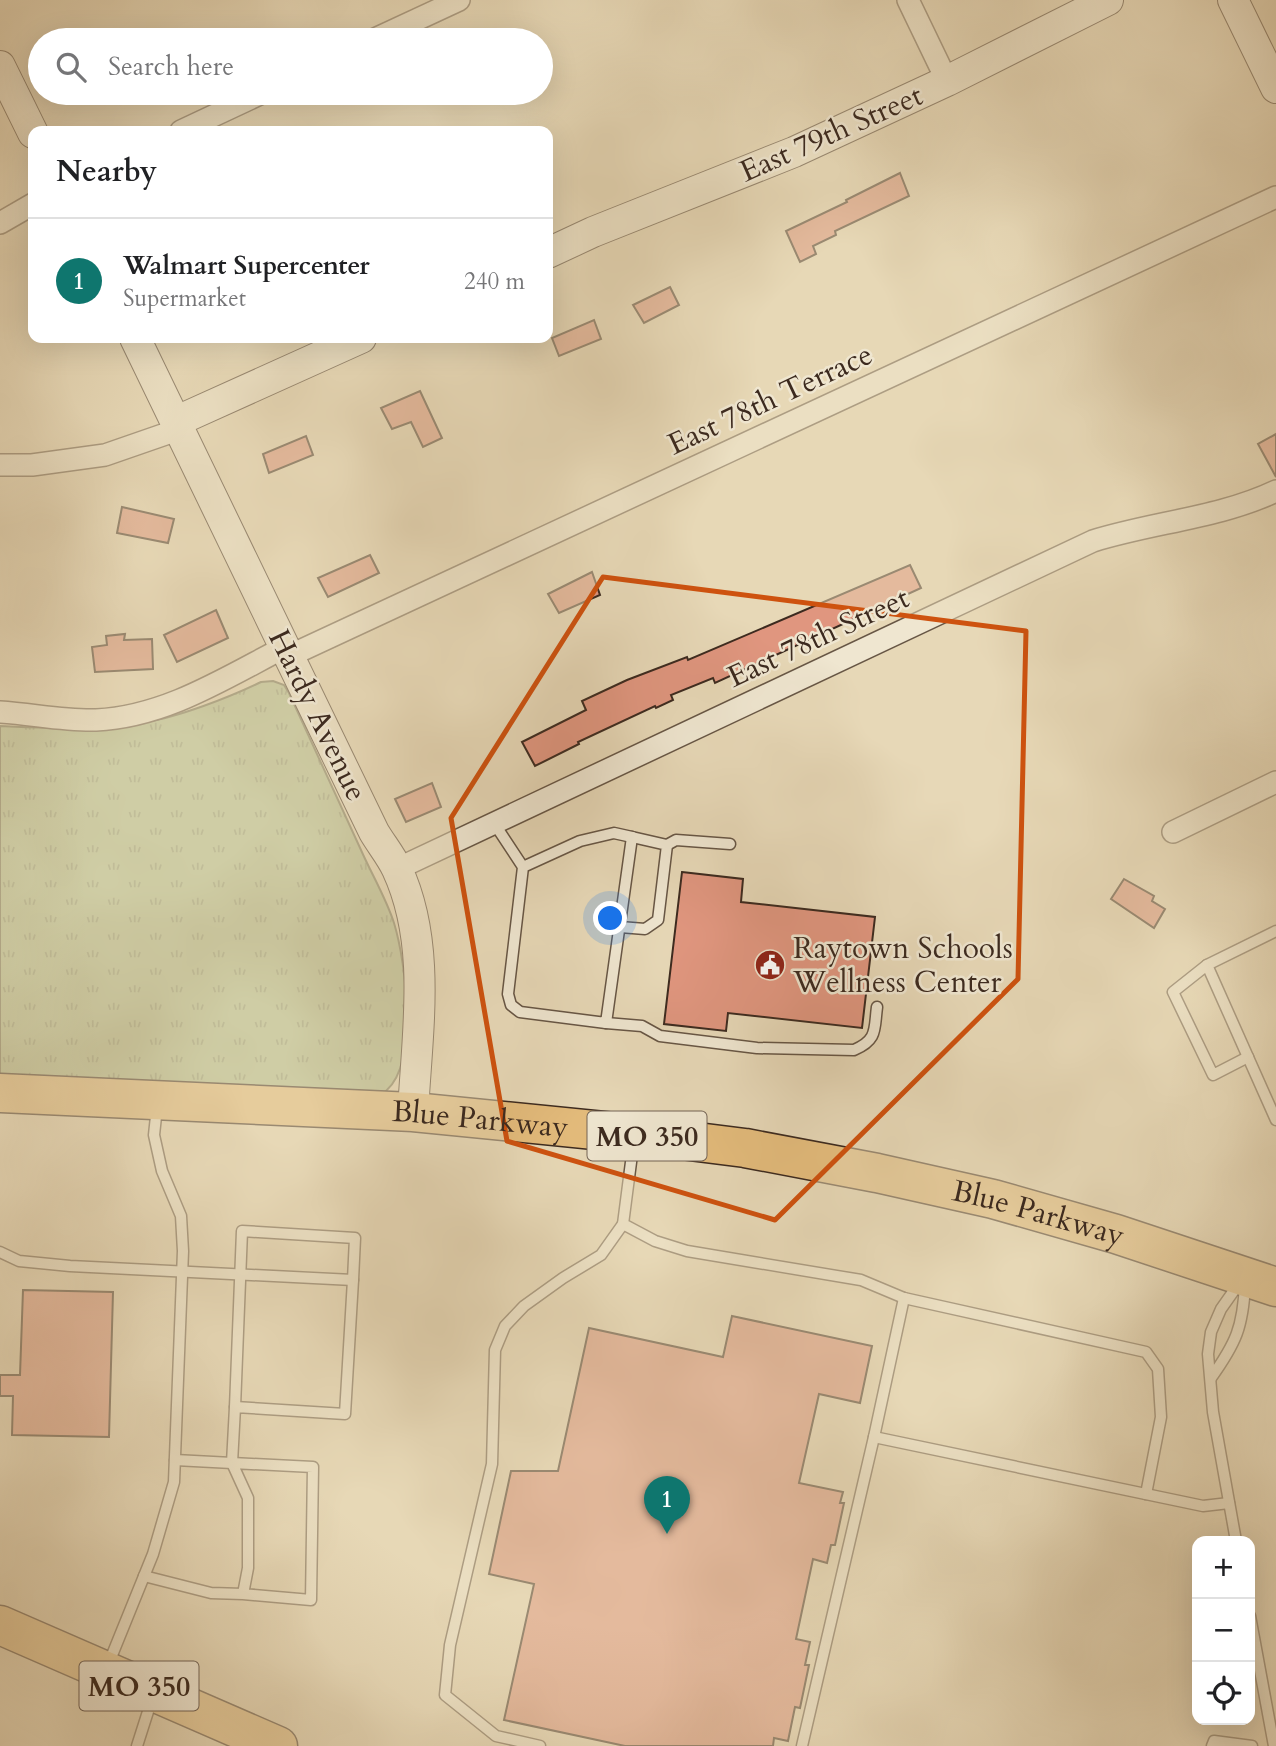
<!DOCTYPE html>
<meta charset="utf-8">
<style>
:root{--surface:#fff;--page:#f2f2f2;--text:#202124;--muted:#757577;--line:#e0e0e0;--accent:#0f766e}
body{margin:0;font-family:Cardo,serif;background:var(--page);color:var(--text)}
.controls{position:absolute;right:21px;bottom:21px;display:grid;overflow:hidden;border-radius:14px;box-shadow:0 7px 28px #0002}
.controls button{width:63px;height:63px;display:grid;place-items:center;padding:0;border:0;border-bottom:2px solid var(--line);background:var(--surface);color:var(--text);font:35px sans-serif}
.you{position:absolute;left:611px;top:919px;width:24px;height:24px;margin:-18px;border:5px solid #fff;border-radius:50%;background:#1a73e8;box-shadow:0 0 0 10px #1a73e833}
.badge{display:grid;place-items:center;width:46px;height:46px;border-radius:50%;background:var(--accent);color:#fff;font-size:23px;font-weight:700}
.pin{position:absolute;translate:-50% -58px;filter:drop-shadow(0 2px 4px #0008)}
.pin::after{content:'';position:absolute;top:37px;width:24px;height:21px;background:inherit;clip-path:polygon(0 0,100% 0,50% 100%)}
.list{margin:0;padding:0;list-style:none}
h2{display:flex;justify-content:space-between;align-items:center;height:91px;margin:0;padding:0 28px;font-size:30px}
h2 small{font-size:23px;font-weight:400;color:var(--muted)}
.list li{display:grid;grid-template-columns:46px 1fr auto;gap:21px;align-items:center;box-sizing:border-box;height:126px;padding:0 28px;border-top:2px solid var(--line)}
.list b{display:block;font-size:26px;white-space:nowrap}
.list p{margin:0;font-size:23px;white-space:nowrap;color:var(--muted)}
.list em{font-size:23px;font-style:normal;color:var(--muted)}
.icon{flex:none;width:38px;height:38px;fill:none;stroke:currentColor;stroke-width:2;stroke-linecap:round;stroke-linejoin:round}
.map{position:relative;flex:none;width:1276px;height:1746px;overflow:hidden}
.search{position:absolute;background:var(--surface);box-shadow:0 7px 28px #0002;left:28px;top:28px;width:525px;height:77px;display:flex;align-items:center;gap:18px;box-sizing:border-box;padding:0 24px;border-radius:38px;color:var(--muted);font-size:26px}
.panel{position:absolute;background:var(--surface);box-shadow:0 7px 28px #0002;left:28px;top:126px;width:525px;height:217px;border-radius:14px}
.map>svg:first-child{display:block}
.grass{fill:url(#grass-tufts);stroke:#777458;stroke-width:2}
.building{fill:#e0967f;stroke:#3c2a1f;stroke-width:2}
.lines{fill:none;stroke-linecap:round;stroke-linejoin:round}
.lane-casing{stroke:#675645;stroke-width:13}
.street-casing{stroke:#675645;stroke-width:24}
.secondary-casing{stroke:#3c2a1f;stroke-width:32}
.highway-casing{stroke:#3c2a1f;stroke-width:41}
.lane{stroke:#efe6d0;stroke-width:10}
.street{stroke:#efe6d0;stroke-width:21}
.secondary{stroke:#efe6d0;stroke-width:30}
.highway{stroke:#e4bc7c;stroke-width:38}
.marked{fill:none;stroke:#ce520f;stroke-width:5;stroke-linejoin:round}
.labels{text-anchor:middle;stroke-width:5;stroke-linejoin:round;paint-order:stroke}
.shield{fill:#efe6d0;stroke:#726254;stroke-width:2}
.shield-label{font-size:28px;font-weight:bold;fill:#3c2a1f}
.street-label{font-size:30px;fill:#3c2a1f;stroke:#efe6d0}
.poi-label{font-size:30px;fill:#3c2a1f;stroke:#efe6d0;text-anchor:start}
</style>
<div class="map">
<svg width="1276" height="1746" viewBox="0 0 1276 1746">
<defs>
<pattern id="grass-tufts" width="24" height="20" patternUnits="userSpaceOnUse" patternTransform="scale(1.75)"><rect width="24" height="20" fill="#b2bf91"/><path d="M3 7l-1-3M5 7V3M7 7l1-3M15 17l-1-3M17 17v-4M19 17l1-3" fill="none" stroke="#929b76"/></pattern>
</defs>
<rect width="100%" height="100%" fill="#e7d8b7"/>
<filter id="stains"><feTurbulence type="fractalNoise" baseFrequency=".00286" numOctaves="4"/><feColorMatrix values="0 0 0 0 .2 0 0 0 0 .09 0 0 0 0 .02 0 0 0 .5 -.17"/></filter>
<radialGradient id="worn" r=".72"><stop offset=".6" stop-color="#630" stop-opacity="0"/><stop offset="1" stop-color="#630" stop-opacity=".3"/></radialGradient>
<!-- grass -->
<path class="grass" d="M273,681L284,685L289,693C313,745 337,797 361,850C371,873 386,898 394,923C406,962 421,1073 380,1095L0,1076V726C48,729 97,728 145,722C179,717 230,697 261,682Z"/>
<!-- building -->
<g class="building">
<polygon points="900,173 909,196 835,231 836,235 813,246 816,254 800,262 786,231 847,202 846,200"/>
<polygon points="670,287 679,305 644,323 633,305"/>
<polygon points="594,320 601,339 559,356 552,338"/>
<polygon points="420,391 442,438 423,447 411,422 392,429 381,408"/>
<polygon points="1276,434 1276,477 1258,444"/>
<polygon points="306,436 313,455 269,473 263,454"/>
<polygon points="122,507 174,519 168,543 117,533"/>
<polygon points="370,555 379,573 328,597 318,578"/>
<polygon points="910,565 921,588 715,683 713,678 671,695 673,700 656,708 655,706 578,742 579,744 535,766 522,742 586,710 582,701 627,680 687,657 688,660"/>
<polygon points="592,572 600,595 559,613 548,594"/>
<polygon points="216,610 228,638 177,662 164,635"/>
<polygon points="125,634 124,640 152,639 153,669 95,672 92,647 107,645 106,636"/>
<polygon points="432,783 441,807 406,822 395,799"/>
<polygon points="682,872 743,879 741,902 875,917 862,1028 728,1013 726,1031 664,1024"/>
<polygon points="1124,879 1154,896 1152,901 1165,909 1154,928 1111,899"/>
<polygon points="23,1290 113,1292 109,1437 12,1435 13,1396 0,1396 0,1375 20,1375"/>
<polygon points="732,1316 872,1346 860,1403 819,1394 799,1483 843,1492 840,1503 844,1503 835,1545 831,1545 827,1563 813,1559 796,1639 810,1642 805,1665 809,1665 800,1708 795,1707 788,1741 774,1738 773,1746 625,1746 504,1720 534,1584 489,1574 511,1471 558,1471 589,1328 723,1357"/>
</g>
<g class="lines">
<!-- lane casing -->
<g class="lane-casing">
<g id="lane">
<polyline points="494,823 523,867 580,841 614,833 632,837 606,1023 520,1012 511,1005 508,994 523,867"/>
<polyline points="667,845 676,840 730,844"/>
<polyline points="620,927 645,929 658,920 667,845 632,837"/>
<polyline points="1207,965 1276,1120"/>
<path d="M606,1023L642,1026L660,1036L757,1048L854,1050C878,1040 874,1029 877,1007"/>
<polyline points="1248,1057 1213,1075 1173,992 1207,965 1276,931"/>
<polyline points="634,1139 623,1224 655,1241 687,1251 861,1280 904,1298 1146,1352 1158,1369 1161,1417 1146,1494"/>
<polyline points="0,1252 19,1261 70,1266 353,1280 345,1414 235,1407 232,1463 175,1460"/>
<path d="M1211,1378C1236,1343 1243,1327 1245,1284"/>
<polyline points="235,1407 242,1231 355,1238 353,1280"/>
<polyline points="874,1437 1203,1506 1229,1503"/>
<polyline points="1236,1541 1213,1412 1208,1354 1211,1332 1221,1309 1240,1282"/>
<polyline points="144,1576 211,1593 243,1594 248,1568 248,1498 232,1463 313,1467 311,1600 243,1594"/>
<polyline points="1250,1616 1274,1746"/>
<polyline points="108,1665 153,1554 174,1482 183,1251 181,1216 162,1171 154,1135 157,1107"/>
<polyline points="137,1746 152,1699"/>
<polyline points="540,1746 496,1736 445,1695 450,1645 492,1464 495,1350 505,1326 524,1306 563,1278 601,1255 623,1224"/>
<polyline points="802,1746 874,1437 904,1298"/>
<polyline points="1212,1746 1214,1741 1252,1746"/>
</g>
</g>
<!-- street casing -->
<g class="street-casing">
<g id="street">
<polyline points="908,0 947,81"/>
<polyline points="373,40 459,0"/>
<polyline points="181,131 262,93"/>
<polyline points="0,223 33,204"/>
<polyline points="0,465 32,465 105,455 180,429"/>
<polyline points="289,656 1276,197"/>
<path d="M0,712C33,714 63,721 96,720C165,717 225,678 285,647"/>
<polyline points="1173,832 1276,782"/>
<path d="M397,869L1093,541C1154,522 1219,518 1276,491"/>
</g>
</g>
<!-- secondary casing -->
<g class="secondary-casing">
<g id="secondary">
<polyline points="1233,0 1276,88"/>
<polyline points="0,66 33,133"/>
<polyline points="548,253 593,232 794,152 947,81 1108,0"/>
<path d="M135,338L374,832C381,844 391,856 397,869C432,944 417,1032 413,1112"/>
<polyline points="177,421 361,338"/>
</g>
</g>
<!-- highway casing -->
<g class="highway-casing">
<g id="highway">
<path id="s1" d="M0,1093L413,1112L634,1134L745,1148L877,1173L993,1199L1116,1234L1276,1287"/>
<polyline points="0,1625 278,1746"/>
</g>
</g>
<!-- lane -->
<use href="#lane" class="lane"/>
<!-- street -->
<use href="#street" class="street"/>
<!-- secondary -->
<use href="#secondary" class="secondary"/>
<!-- highway -->
<use href="#highway" class="highway"/>
</g>
<!-- marked area -->
<path d="M0 0H1276V1746H0ZM603,577L1026,631L1018,979L775,1220L507,1141L451,818Z" fill="#e7d8b7" fill-opacity=".55" fill-rule="evenodd"/>
<path class="marked" d="M603,577L1026,631L1018,979L775,1220L507,1141L451,818Z"/>
<!-- icons -->
<defs>
<g id="civic-disc" transform="scale(1.575)"><circle r="9.5" fill="#8f2418" stroke="#efe6d0"/><path d="M-.6-6.5H3V-4.5H.6V-3L4-1V1h2V6H-6V1h2V-1L-.6-3ZM-1.2 2.5V6h2.4V2.5Z" fill="#fff"/></g>
</defs>
<g fill-rule="evenodd">
<use href="#civic-disc" x="770" y="965"/>
</g>
<g class="labels">
<!-- shield labels -->
<g class="shield">
<rect x="587.5" y="1111.5" width="119" height="49" rx="5"/>
<rect x="79.5" y="1661.5" width="119" height="49" rx="5"/>
</g>
<g class="shield-label">
<text x="647" y="1146">MO 350</text>
<text x="139" y="1696">MO 350</text>
</g>
<!-- street labels -->
<g class="street-label">
<text transform="translate(831 133) rotate(-24)" y="10">East 79th Street</text>
<text transform="translate(770 399) rotate(-25)" y="10">East 78th Terrace</text>
<text transform="translate(818 637) rotate(-25)" y="10">East 78th Street</text>
<text transform="translate(318 715) rotate(64)" y="10">Hardy Avenue</text>
<text dy="10" stroke="none"><textPath href="#s1" startOffset="481">Blue Parkway</textPath></text>
<text dy="10" stroke="none"><textPath href="#s1" startOffset="1048">Blue Parkway</textPath></text>
</g>
<!-- poi labels -->
<g class="poi-label">
<text x="793" y="958">Raytown Schools<tspan x="793" dy="34">Wellness Center</tspan></text>
</g>
</g>
<rect width="100%" height="100%" filter="url(#stains)"/>
<rect width="100%" height="100%" fill="url(#worn)"/>
</svg>
<div class="controls">
<button>+</button>
<button>−</button>
<button><svg class="icon" aria-label="locate" viewBox="0 0 24 24"><circle cx="12" cy="12" r="6"/><path d="M12 2v4M12 18v4M2 12h4M18 12h4"/></svg></button>
</div>
<div class="you"></div>
<div class="pin badge" style="left:667px;top:1534px">1</div>
<div class="search"><svg class="icon" aria-label="search" viewBox="0 0 24 24"><circle cx="10" cy="10" r="6"/><path d="M15 15l6 6"/></svg>Search here</div>
<section class="panel">
<h2>Nearby<small></small></h2>
<ul class="list">
<li><span class="badge">1</span><div><b>Walmart Supercenter</b><p>Supermarket</p></div><em>240 m</em></li>
</ul>
</section>
</div>
